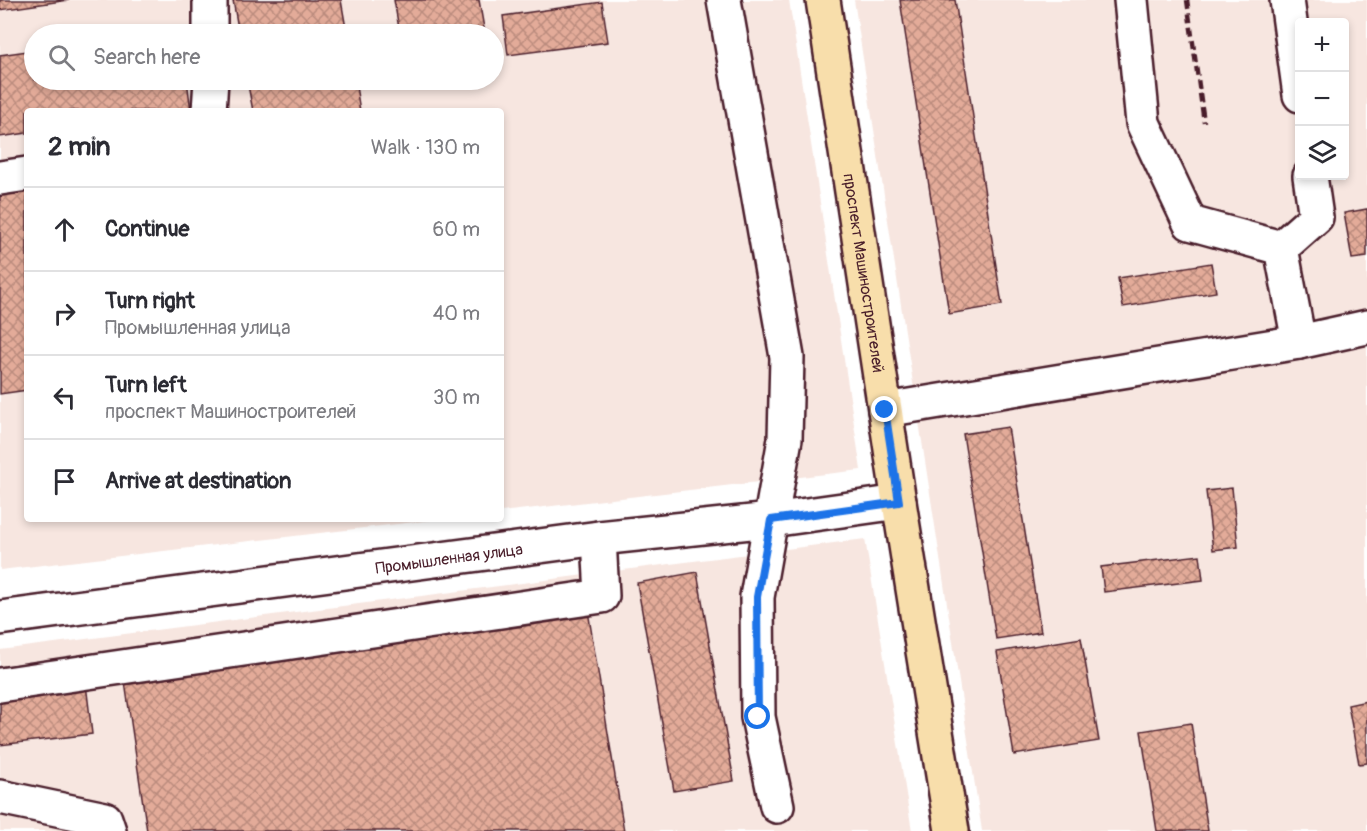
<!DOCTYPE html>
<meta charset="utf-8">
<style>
:root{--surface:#fff;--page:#f7f7f7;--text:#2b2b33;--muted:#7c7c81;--line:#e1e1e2}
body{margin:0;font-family:Pangolin,sans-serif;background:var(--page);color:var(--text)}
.controls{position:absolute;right:18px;top:18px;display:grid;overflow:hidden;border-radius:6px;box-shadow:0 3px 9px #0003}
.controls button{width:54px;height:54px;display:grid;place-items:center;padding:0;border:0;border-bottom:2px solid var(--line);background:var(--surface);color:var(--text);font:30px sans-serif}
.stop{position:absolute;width:18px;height:18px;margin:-14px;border:4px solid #1a73e8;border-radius:50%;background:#fff}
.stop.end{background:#1a73e8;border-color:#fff;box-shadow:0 2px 6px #0008}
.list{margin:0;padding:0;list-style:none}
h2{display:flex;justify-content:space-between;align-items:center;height:78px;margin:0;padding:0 24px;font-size:26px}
h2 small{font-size:20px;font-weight:400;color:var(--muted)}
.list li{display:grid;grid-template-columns:39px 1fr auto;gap:18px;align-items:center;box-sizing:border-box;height:84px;padding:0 24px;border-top:2px solid var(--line)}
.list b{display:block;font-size:22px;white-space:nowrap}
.list p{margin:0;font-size:20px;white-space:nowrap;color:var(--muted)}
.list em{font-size:20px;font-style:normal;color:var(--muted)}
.icon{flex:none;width:33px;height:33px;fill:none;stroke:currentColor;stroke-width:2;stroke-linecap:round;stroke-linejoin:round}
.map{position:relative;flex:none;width:1367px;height:831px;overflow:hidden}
.search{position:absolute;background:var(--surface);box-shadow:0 3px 9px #0003;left:24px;top:24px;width:480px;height:66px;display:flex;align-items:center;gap:15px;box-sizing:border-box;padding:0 21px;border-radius:33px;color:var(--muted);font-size:22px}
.panel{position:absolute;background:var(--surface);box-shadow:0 3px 9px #0003;left:24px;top:108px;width:480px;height:414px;border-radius:6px}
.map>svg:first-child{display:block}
.built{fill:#f7e6e0;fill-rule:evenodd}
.building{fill:url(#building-cross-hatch);stroke:#4a1f2b;stroke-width:1.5}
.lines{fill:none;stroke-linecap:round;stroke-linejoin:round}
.minor-casing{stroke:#4a1f2b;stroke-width:38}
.major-casing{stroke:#4a1f2b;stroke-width:38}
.minor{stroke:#fff;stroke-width:33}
.major{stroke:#f8deab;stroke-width:33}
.rail{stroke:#4a1f2b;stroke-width:4.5;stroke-dasharray:9 4.5;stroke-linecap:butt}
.route{stroke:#1a73e8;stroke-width:8}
.labels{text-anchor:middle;stroke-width:4.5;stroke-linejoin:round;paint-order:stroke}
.street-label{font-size:16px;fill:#4a1f2b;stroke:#fff}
</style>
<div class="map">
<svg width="1367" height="831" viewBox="0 0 1367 831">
<defs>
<pattern id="building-cross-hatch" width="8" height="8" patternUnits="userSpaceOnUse" patternTransform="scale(1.5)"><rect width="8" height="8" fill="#e3ab99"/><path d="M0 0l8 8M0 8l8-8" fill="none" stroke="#ba8b7d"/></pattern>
</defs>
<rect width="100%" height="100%" fill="#fff"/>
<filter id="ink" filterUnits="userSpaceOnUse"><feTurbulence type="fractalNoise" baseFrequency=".0167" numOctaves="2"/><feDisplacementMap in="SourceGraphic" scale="12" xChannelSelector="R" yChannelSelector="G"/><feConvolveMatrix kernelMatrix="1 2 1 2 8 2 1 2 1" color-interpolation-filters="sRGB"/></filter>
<g filter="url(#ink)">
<!-- built -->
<g class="built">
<path d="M0,0H789L861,470L501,512V111H27V519H441L0,570ZM34,34H494V80H34Z"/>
<path d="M854,0H1367V831H982ZM1300,22H1344V176H1300Z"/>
<polygon points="865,539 912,831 0,831 0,650"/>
</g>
<!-- building -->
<g class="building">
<polygon points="0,0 69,0 0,10"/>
<polygon points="233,0 341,0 347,34 239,34"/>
<polygon points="394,0 479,0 485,34 400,34"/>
<polygon points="900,0 955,0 1002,305 949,314"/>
<polygon points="602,2 608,42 508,55 503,16"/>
<polygon points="34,50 34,80 187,80 191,111 27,111 27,133 0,137 0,55"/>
<polygon points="247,80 355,80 360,111 253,111"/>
<polygon points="27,182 27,390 0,394 0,186"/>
<polygon points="1367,209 1367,257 1352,259 1344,213"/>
<polygon points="1211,263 1216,292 1123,307 1118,278"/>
<polygon points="1008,427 1041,632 996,639 963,434"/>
<polygon points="1232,488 1238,547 1213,550 1206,491"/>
<polygon points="1200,555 1203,580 1104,592 1101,567"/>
<polygon points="697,572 734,781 674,791 637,583"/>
<polygon points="588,611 624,831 147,831 125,682"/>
<polygon points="1081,638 1099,741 1014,755 997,652"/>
<polygon points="86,684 92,734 0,745 0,695"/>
<polygon points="1367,701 1367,763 1359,764 1348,705"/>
<polygon points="1191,723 1208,831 1157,831 1141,731"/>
</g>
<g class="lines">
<!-- minor casing -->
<g class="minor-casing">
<g id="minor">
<polyline points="210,0 210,34"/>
<polyline points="724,0 787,357 785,439 757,597 758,717 777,806"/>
<polyline points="1131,0 1143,123 1190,223 1281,248 1299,342"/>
<polyline points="1287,0 1300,95"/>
<polyline points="209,111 211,80"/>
<polyline points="0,178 27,174"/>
<polyline points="1281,248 1316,217 1310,176"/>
<polyline points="885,410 1299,342 1367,327"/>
<path id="s1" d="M0,618L599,538L771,520L899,502"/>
<polyline points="0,685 602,596 599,538"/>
<polyline points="0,797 105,819 109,831"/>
</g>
</g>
<!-- major casing -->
<g class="major-casing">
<g id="major">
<path id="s2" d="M823,0L899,502L952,831"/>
</g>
</g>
<!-- minor -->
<use href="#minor" class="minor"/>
<!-- major -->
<use href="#major" class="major"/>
<!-- rail -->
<polyline class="rail" points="1187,0 1204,122"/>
</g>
</g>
<g class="lines" filter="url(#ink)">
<!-- route -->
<polyline class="route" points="758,717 757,597 771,520 899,502 885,410"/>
</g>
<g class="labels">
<!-- street labels -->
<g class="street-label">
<text dy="6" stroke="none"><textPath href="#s2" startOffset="276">проспект Машиностроителей</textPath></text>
<text dy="6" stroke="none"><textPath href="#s1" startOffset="453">Промышленная улица</textPath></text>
</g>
</g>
</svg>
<div class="controls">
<button>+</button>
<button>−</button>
<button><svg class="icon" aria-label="layers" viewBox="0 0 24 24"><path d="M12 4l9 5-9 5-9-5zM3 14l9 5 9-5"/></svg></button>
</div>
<div class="stop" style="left:758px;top:717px"></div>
<div class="stop end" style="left:885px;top:410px"></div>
<div class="search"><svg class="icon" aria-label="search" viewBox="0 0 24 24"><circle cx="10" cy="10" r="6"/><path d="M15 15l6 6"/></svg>Search here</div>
<section class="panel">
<h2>2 min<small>Walk · 130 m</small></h2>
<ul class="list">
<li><svg class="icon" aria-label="ahead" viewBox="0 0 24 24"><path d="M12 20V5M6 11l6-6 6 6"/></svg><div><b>Continue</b></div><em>60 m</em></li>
<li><svg class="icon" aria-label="right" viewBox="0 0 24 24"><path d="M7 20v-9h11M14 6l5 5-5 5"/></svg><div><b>Turn right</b><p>Промышленная улица</p></div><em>40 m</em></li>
<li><svg class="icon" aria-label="left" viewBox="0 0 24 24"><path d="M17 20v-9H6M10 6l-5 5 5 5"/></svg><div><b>Turn left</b><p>проспект Машиностроителей</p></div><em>30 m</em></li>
<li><svg class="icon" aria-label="arrive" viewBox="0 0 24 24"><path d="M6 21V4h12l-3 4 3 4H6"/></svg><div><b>Arrive at destination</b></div></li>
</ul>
</section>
</div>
